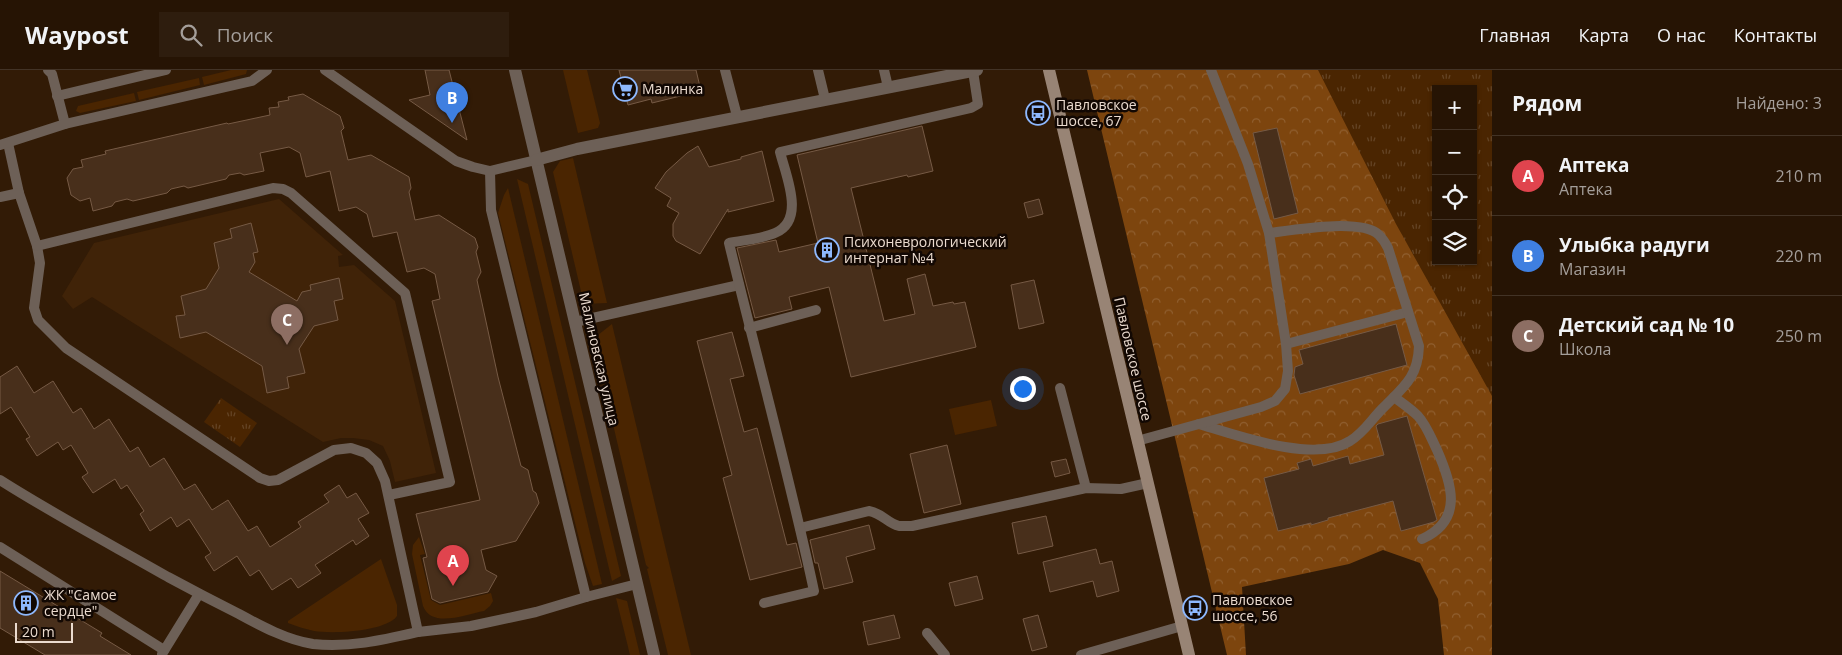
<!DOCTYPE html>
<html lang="ru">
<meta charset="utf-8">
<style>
:root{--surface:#261404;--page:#2e1d0e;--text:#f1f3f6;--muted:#a49e9a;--line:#423326;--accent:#b45309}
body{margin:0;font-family:"Open Sans",sans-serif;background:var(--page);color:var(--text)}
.controls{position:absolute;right:15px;top:15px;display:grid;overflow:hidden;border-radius:0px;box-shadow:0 1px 4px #0004}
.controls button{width:45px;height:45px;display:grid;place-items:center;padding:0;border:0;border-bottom:1px solid var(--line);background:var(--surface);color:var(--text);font:25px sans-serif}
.scale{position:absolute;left:15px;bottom:12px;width:58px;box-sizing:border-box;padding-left:5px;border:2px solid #ebdbcf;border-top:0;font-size:14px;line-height:18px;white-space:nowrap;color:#ebdbcf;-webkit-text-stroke:4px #120803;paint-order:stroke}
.you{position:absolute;left:1022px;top:318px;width:18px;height:18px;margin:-12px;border:4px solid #fff;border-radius:50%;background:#1a73e8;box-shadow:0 0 0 8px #1a73e833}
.badge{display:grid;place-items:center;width:32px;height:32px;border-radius:50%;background:var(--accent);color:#fff;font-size:16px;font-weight:700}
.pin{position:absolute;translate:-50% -41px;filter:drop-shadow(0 1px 2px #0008)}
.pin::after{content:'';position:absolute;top:26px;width:18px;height:15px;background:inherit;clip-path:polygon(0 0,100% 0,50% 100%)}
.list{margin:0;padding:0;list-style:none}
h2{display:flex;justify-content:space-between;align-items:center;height:65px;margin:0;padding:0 20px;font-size:21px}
h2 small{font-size:16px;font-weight:400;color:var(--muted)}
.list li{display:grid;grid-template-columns:32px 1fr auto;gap:15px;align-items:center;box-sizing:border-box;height:80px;padding:0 20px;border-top:1px solid var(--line)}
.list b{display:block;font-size:19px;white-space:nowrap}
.list p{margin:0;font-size:16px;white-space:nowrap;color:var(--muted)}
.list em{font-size:16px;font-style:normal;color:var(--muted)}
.icon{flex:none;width:28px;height:28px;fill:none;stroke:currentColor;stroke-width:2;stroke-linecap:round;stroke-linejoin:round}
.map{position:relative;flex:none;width:1492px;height:585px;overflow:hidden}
header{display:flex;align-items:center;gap:30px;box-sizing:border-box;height:70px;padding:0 25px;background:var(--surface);border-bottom:1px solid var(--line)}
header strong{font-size:24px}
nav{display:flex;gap:28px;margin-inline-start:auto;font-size:18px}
.search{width:350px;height:45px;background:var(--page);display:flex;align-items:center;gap:12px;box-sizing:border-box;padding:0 18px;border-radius:0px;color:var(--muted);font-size:19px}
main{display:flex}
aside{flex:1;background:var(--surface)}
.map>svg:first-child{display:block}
.built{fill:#402308}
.grass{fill:#4a2501}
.forest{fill:url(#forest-crowns)}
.park{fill:url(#park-tufts);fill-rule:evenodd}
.building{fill:#482f1b;stroke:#765a45}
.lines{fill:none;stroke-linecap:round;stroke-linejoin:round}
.lane{stroke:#6d6057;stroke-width:10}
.street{stroke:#6d6057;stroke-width:12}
.secondary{stroke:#988475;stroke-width:12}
.labels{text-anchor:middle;stroke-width:5;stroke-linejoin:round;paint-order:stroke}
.poi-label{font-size:14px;fill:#ebdbcf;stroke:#120803;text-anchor:start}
.street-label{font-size:14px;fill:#ebdbcf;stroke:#120803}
</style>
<header>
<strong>Waypost</strong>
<div class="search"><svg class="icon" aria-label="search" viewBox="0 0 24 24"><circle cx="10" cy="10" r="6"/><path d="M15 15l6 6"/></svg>Поиск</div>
<nav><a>Главная</a><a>Карта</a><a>О нас</a><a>Контакты</a></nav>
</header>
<main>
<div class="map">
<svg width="1492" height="585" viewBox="0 0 1492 585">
<defs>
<pattern id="forest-crowns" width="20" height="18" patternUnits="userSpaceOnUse" patternTransform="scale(1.25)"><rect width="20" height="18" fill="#7d450e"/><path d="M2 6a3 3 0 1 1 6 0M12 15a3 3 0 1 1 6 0" fill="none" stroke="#905f30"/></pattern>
<pattern id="park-tufts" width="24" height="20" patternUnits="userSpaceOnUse" patternTransform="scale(1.25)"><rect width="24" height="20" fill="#4a2501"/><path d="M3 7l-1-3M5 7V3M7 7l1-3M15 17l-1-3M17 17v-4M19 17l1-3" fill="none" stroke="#644425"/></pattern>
</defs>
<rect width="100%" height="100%" fill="#321b06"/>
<!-- built -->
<polygon class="built" points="279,129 343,185 338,186 339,197 354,195 395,231 436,403 395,412 390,391 383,376 369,370 353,368 341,368 323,372 92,227 73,239 62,226 94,173"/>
<!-- grass -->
<g class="grass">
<polygon points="231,0 247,0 246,4 204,15 202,7"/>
<polygon points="563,0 587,0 600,53 598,58 578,63"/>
<polygon points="199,8 200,15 139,30 137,22"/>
<polygon points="134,23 136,31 80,43 76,41 78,36"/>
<polygon points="573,88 607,233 584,234 553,102 560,91"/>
<polygon points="517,109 528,114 621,506 612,511"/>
<polygon points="508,118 602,514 593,516 585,493 498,143 504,125"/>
<polygon points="612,254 691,585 668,585 647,499 649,498 646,495 593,269"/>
<polygon points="991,330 997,356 955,365 949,339"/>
<path d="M419,467L425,484L420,485L431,530L440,535L491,523L493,531L490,536L484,541C466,544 432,559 423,536L412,484L413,475Z"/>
<path d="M381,489L397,535V546C385,562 332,564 314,561C305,559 296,556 288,553V551Z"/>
<polygon points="616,528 627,531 640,585 630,585"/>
</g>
<!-- forest -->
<polygon class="forest" points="1087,0 1408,0 1436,191 1473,191 1492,132 1492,585 1444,585 1438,529 1420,493 1383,480 1349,494 1242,517 1246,585 1227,585"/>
<!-- park -->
<g class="park">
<path d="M1318,0H1492V326L1396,154ZM1436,19H1473V191H1436Z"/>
<polygon points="221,328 257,353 240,377 204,352"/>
</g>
<!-- building -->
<g class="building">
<polygon points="425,0 449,0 467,70 409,30 430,25"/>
<polygon points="619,0 696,0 701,21 652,33 651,29 628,35"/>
<polygon points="303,24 340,46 344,58 341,61 348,90 371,85 409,107 411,118 409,122 415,150 439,145 475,168 478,177 476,182 481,202 477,210 498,307 521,396 528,400 533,421 536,423 539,433 516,471 481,480 486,500 497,506 488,522 440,533 432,529 423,488 427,487 416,444 480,430 432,231 440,229 435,204 424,198 407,202 397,162 373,167 367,144 356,137 339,141 330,101 306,107 300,83 289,77 260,83 264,101 244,105 240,103 229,105 226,109 188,118 184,116 171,119 167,123 133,131 127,129 115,132 112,136 93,141 90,128 80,131 71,125 67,108 73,99 83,97 81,90 106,84 105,81 227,53 228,54 270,45 269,38 279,37 278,32 289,30 288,27"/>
<polygon points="922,56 933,101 908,107 907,105 851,118 884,251 915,244 907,209 925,204 933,236 953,232 954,234 965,232 976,277 851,307 829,217 789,227 792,239 755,248 737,178 776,170 779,182 818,173 797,85"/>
<polygon points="1277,58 1298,143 1274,149 1253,63"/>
<polygon points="698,76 709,97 741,89 741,87 762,81 774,131 728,142 728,139 700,184 676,171 673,166 673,154 679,143 667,136 671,128 655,118 666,102 687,83"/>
<polygon points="1039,129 1043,144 1028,148 1024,133"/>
<polygon points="251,153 258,182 253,183 255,192 249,202 297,231 302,222 311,220 310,215 339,208 343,229 334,231 338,250 314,256 299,279 305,303 287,307 289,318 267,323 262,296 206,262 180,268 176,246 185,245 181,226 206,219 219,198 214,173 232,168 230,159"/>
<polygon points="1034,210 1044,253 1019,259 1011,215"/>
<polygon points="1396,254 1407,295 1300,324 1294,305 1295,297 1303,294 1299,280"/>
<polygon points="732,262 744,306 730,309 744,362 757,358 787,475 796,473 802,497 750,510 723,408 732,405 697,271"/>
<polygon points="17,296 34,323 53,311 73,343 81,338 94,359 109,349 130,382 138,377 150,397 164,388 184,420 195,414 212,440 228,430 248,461 257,456 270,477 301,457 298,452 329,432 324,425 339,415 347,428 356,423 369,443 358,449 369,466 356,475 353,470 315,495 321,503 298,518 291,508 272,520 259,500 250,506 237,486 214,501 205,487 211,483 189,449 177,457 171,447 150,461 140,444 144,441 127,415 121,419 115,409 93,423 82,407 88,403 71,375 63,380 58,372 37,386 26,369 30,367 11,337 0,344 0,307"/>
<polygon points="1407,346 1437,450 1434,452 1401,461 1393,431 1328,448 1328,450 1311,455 1311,453 1278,461 1264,408 1299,399 1297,393 1311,389 1313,396 1348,386 1350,394 1384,385 1376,356 1378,354"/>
<polygon points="947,375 961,434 924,443 910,384"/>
<polygon points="1066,389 1070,403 1055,407 1051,392"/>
<polygon points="1046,446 1053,476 1018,484 1012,453"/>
<polygon points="869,455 875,479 846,487 853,512 824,519 818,493 815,493 810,470"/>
<polygon points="1096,479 1100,494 1112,491 1119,521 1097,527 1093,511 1050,522 1043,492"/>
<polygon points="0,501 102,563 100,566 131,585 45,585 0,558"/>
<polygon points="977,506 983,529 955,536 949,513"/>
<polygon points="894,545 900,568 868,575 863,552"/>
<polygon points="1038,545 1047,577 1032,581 1023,549"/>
</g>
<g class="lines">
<!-- lane -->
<g class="lane">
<polyline points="48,0 52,4 65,54"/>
<polyline points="325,0 456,91 473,97 490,101 536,90"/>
<polyline points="725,0 737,46"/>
<polyline points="818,0 825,29"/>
<polyline points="884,0 888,17"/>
<polyline points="57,26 166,0"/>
<polyline points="8,73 19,123 37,176 40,193 34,238 38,250 66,278 260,408 269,411 278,410 334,380 351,378 366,383 377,393 385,411 418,562 471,556 536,542 586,527 491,140 490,101"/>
<polyline points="0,75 65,54 252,11 267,0"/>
<polyline points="0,127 19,123"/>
<polyline points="37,176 273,118 283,119 291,123 405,223 450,412 389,425"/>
<polyline points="575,252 739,215"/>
<polyline points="749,258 816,240"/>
<polyline points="1286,274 1408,242"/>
<polyline points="1060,318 1086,418"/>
<path d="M1394,327C1402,333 1411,339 1418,346C1427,356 1431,368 1437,380C1452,414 1464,450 1422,469"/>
<path d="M1199,354C1236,365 1315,394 1350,371C1365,362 1372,348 1385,336C1405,316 1418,306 1419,276L1388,178C1386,174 1383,169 1379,165C1362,148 1293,160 1269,163"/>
<polyline points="1137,371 1261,337 1275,331 1285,319 1288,301 1286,274 1269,163 1248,94 1211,0"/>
<path d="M0,410C55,445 112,475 168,507C192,520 215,532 239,544C261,556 287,570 313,574C349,578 383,570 418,562"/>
<path d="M800,458L869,441C882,443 887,453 899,456C903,456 908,456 912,456L1086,418L1121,419L1148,413"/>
<polyline points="0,477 164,580"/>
<polyline points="586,527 637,514"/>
<path d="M764,533L814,521C789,404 757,289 729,173C744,170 761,169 775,163C806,150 786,106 780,82L971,38L978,34L973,1"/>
<polyline points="927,563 945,585"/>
<polyline points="162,584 199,524"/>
<polyline points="1081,585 1182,556"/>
</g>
<!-- street -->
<g class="street">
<polyline points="515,0 654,585"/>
<polyline points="536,90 577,79 977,0"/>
</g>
<!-- secondary -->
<polyline class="secondary" points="1049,0 1189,585"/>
</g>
<!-- icons -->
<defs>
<g id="supermarket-ring" transform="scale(1.25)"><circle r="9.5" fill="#120803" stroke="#8eb8fd" stroke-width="1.5"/><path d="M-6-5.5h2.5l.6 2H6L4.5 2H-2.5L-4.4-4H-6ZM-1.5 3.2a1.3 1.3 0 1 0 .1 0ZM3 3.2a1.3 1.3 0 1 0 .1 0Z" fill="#8eb8fd"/></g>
<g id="bus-ring" transform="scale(1.25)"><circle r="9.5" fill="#120803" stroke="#8eb8fd" stroke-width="1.5"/><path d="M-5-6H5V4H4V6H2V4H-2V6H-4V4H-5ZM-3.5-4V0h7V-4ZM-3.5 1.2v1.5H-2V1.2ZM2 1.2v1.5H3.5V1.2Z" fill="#8eb8fd"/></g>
<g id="building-ring" transform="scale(1.25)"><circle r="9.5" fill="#120803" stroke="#8eb8fd" stroke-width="1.5"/><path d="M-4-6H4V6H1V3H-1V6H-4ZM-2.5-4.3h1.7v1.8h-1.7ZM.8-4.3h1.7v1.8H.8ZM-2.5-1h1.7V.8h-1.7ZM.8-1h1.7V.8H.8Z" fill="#8eb8fd"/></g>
</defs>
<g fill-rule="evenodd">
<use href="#supermarket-ring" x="625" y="19"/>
<use href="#bus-ring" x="1038" y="43"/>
<use href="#building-ring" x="827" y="180"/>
<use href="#building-ring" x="26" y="533"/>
<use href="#bus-ring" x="1195" y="538"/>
</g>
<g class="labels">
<!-- poi labels -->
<g class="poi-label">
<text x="642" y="24">Малинка</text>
<text x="1056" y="40">Павловское<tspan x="1056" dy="16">шоссе, 67</tspan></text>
<text x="844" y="177">Психоневрологический<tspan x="844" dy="16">интернат №4</tspan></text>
<text x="44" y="530">ЖК "Самое<tspan x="44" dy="16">сердце"</tspan></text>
<text x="1212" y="535">Павловское<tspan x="1212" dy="16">шоссе, 56</tspan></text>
</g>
<!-- street labels -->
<g class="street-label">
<text transform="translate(599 289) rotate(77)" y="5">Малиновская улица</text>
<text transform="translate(1133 289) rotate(77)" y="5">Павловское шоссе</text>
</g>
</g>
</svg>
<div class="controls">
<button>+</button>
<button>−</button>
<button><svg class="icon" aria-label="locate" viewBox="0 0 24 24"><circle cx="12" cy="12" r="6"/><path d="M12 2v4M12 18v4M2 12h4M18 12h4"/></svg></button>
<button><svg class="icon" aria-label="layers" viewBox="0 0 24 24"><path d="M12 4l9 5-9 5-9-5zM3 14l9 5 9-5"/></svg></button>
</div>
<div class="scale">20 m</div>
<div class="you"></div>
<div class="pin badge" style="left:453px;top:516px;background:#e0444e">A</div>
<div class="pin badge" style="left:452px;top:53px;background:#3f7fe0">B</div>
<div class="pin badge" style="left:287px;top:275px;background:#8d6e63">C</div>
</div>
<aside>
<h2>Рядом<small>Найдено: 3</small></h2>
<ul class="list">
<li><span class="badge" style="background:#e0444e">A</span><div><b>Аптека</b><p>Аптека</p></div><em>210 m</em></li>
<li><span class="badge" style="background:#3f7fe0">B</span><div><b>Улыбка радуги</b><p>Магазин</p></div><em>220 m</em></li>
<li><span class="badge" style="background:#8d6e63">C</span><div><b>Детский сад № 10</b><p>Школа</p></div><em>250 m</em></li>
</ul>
</aside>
</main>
